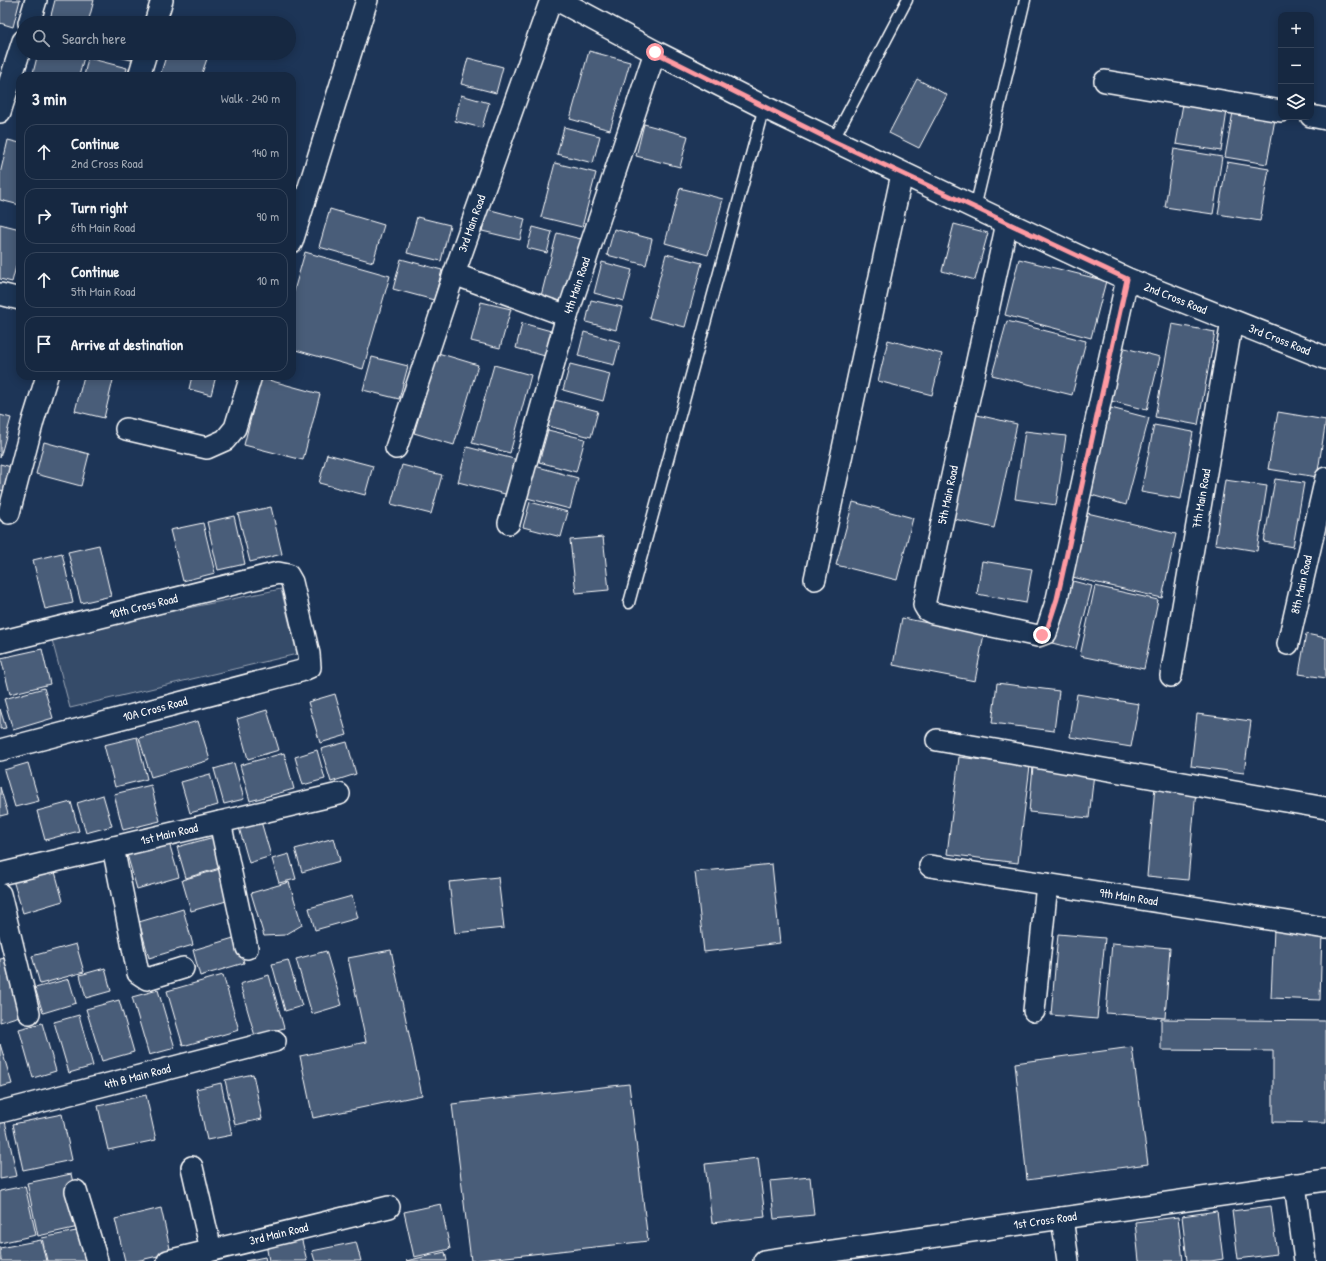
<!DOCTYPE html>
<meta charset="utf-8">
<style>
:root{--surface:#162841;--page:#23344c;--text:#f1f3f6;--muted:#9ea6b1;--line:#35445a}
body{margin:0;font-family:"Patrick Hand",sans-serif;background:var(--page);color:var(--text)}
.controls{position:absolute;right:12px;top:12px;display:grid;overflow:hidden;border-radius:8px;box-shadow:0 2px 10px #0003}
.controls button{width:36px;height:36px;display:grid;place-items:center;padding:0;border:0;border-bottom:1px solid var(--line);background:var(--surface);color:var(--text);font:20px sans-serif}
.stop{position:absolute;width:12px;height:12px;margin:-9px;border:3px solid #ff9aa2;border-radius:50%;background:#fff}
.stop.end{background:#ff9aa2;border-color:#fff;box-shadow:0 1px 4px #0008}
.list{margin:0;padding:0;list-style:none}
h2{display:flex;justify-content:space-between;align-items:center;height:52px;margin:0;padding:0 16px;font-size:17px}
h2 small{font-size:13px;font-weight:400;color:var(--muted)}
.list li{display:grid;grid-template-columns:26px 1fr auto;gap:12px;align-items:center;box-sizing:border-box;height:56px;margin:0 8px 8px;padding:0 8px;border:1px solid var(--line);border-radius:12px}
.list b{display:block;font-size:15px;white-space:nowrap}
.list p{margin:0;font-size:13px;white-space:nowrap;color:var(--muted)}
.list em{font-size:13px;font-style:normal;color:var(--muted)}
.icon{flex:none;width:22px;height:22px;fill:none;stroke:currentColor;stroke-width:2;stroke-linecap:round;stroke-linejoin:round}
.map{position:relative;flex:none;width:1326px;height:1261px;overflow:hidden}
.search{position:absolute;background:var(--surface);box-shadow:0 2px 10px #0003;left:16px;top:16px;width:280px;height:44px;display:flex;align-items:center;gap:10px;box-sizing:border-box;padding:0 14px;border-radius:22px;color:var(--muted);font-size:15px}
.panel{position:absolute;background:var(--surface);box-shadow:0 2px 10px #0003;left:16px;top:72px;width:280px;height:308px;border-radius:12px}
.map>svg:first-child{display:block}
.green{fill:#364b69;stroke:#9aa5b4}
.building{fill:#4a5d79;stroke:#fff}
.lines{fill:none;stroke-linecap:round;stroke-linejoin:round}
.lane-casing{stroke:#fff;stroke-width:13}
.street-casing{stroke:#fff;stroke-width:24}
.secondary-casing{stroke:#fff;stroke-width:25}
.lane{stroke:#1d3557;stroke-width:10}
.street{stroke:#1d3557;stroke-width:21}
.secondary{stroke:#1d3557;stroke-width:22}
.route{stroke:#ff9aa2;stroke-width:5}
.labels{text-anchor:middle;stroke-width:3;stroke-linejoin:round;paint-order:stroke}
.street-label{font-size:12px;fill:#fff;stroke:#1d3557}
</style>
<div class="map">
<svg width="1326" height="1261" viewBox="0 0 1326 1261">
<rect width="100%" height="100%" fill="#1d3557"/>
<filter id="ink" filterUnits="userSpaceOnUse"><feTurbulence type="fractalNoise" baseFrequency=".025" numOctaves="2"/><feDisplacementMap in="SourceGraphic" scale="8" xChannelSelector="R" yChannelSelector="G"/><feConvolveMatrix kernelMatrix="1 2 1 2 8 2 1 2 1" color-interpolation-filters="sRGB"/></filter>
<g filter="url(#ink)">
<!-- green -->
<polygon class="green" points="281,589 297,654 70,708 51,636"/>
<!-- building -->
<g class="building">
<polygon points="0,0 20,0 13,27 0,23"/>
<polygon points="55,0 94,0 88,23 49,23"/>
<polygon points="589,51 630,62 610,130 570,119"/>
<polygon points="38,53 66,53 84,57 79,76 44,76 33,73"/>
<polygon points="103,53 133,53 131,60"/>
<polygon points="167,53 209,53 201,76 160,76"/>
<polygon points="88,58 127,68 125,76 84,76"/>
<polygon points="468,58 503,67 496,93 461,84"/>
<polygon points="917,79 947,95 919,148 889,133"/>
<polygon points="461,95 489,103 482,128 455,121"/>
<polygon points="1183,104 1227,111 1221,151 1176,144"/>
<polygon points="1233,112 1275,119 1267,164 1225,157"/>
<polygon points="644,124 688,136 680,167 636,156"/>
<polygon points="564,127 600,136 593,163 557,154"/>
<polygon points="8,140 20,143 20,205 0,200 0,174"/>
<polygon points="1174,149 1222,157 1213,214 1165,207"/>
<polygon points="1227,162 1269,169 1260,221 1218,214"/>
<polygon points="555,163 596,173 582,227 541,217"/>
<polygon points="680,188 723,199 708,255 665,243"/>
<polygon points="330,209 384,225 373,262 319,247"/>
<polygon points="487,209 525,219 520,240 482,231"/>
<polygon points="417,217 450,225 441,261 407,253"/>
<polygon points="0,224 20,229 20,251 12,282 0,279"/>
<polygon points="954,224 988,233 975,280 942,271"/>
<polygon points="533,227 552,232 547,253 527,248"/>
<polygon points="614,229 652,239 646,265 607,255"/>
<polygon points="557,233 581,239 565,302 541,296"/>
<polygon points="305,252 390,276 363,369 292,349 292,298"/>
<polygon points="666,254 702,263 685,327 649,318"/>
<polygon points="401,259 442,270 434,300 393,289"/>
<polygon points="1019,259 1106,281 1091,338 1005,315"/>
<polygon points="602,262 632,270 624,301 594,293"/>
<polygon points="591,300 622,307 616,330 586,322"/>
<polygon points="481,302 511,309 500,348 471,341"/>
<polygon points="1007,321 1086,341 1072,395 992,375"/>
<polygon points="522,323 551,331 545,356 516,348"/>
<polygon points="1172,324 1215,332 1198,425 1155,417"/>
<polygon points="584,332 620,342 614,365 578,356"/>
<polygon points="888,340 942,354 932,395 878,381"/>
<polygon points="1121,347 1160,357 1147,410 1107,400"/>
<polygon points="438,353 478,365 454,445 414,433"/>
<polygon points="372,357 408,366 399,399 363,390"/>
<polygon points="570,364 610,374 603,401 563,390"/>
<polygon points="494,365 531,375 510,453 472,443"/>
<polygon points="84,376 114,376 104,418 75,411"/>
<polygon points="192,376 216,376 211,395 189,389"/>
<polygon points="261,378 320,394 303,460 244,445"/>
<polygon points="555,400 598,411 591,437 548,426"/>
<polygon points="1111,408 1149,418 1126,505 1088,494"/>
<polygon points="1278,412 1326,420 1317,477 1268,469"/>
<polygon points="973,414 1017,424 994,528 950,518"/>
<polygon points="0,415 11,418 0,458"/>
<polygon points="1154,425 1193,432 1181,499 1141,492"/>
<polygon points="548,430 585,439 576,472 539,462"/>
<polygon points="1025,431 1066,436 1056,505 1015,499"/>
<polygon points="44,442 89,454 81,486 36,474"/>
<polygon points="467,447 518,460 509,495 458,482"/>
<polygon points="327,454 373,466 365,495 319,483"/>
<polygon points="0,464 19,469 12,493 0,490"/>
<polygon points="402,465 442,475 431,514 391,504"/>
<polygon points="535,466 578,478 570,509 527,498"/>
<polygon points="1275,479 1304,483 1293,547 1264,542"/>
<polygon points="1225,480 1267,486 1257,551 1215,544"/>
<polygon points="530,502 568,512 561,537 523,527"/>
<polygon points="853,502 913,518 897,580 836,565"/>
<polygon points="271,507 282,554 250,562 238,514"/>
<polygon points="1083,512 1176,534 1162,598 1068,576"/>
<polygon points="234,516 245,564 218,570 207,522"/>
<polygon points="203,523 215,573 183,581 170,530"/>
<polygon points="603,537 609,590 576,593 570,540"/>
<polygon points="99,545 111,596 81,603 68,552"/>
<polygon points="62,553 73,603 45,609 33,560"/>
<polygon points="982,561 1032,569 1026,603 977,594"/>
<polygon points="1065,579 1092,586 1076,649 1048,642"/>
<polygon points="1095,586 1158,600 1144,669 1080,656"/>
<polygon points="902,618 984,634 975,681 893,665"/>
<polygon points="1306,634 1326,638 1326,678 1299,674"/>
<polygon points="42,649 50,684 10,694 1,658"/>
<polygon points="997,683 1059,691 1054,731 992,723"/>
<polygon points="44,688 53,718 13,730 4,699"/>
<polygon points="335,694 347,735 320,743 308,702"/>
<polygon points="1077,694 1139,704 1131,747 1070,737"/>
<polygon points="0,709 6,728 0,729"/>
<polygon points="267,710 279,750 248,759 237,719"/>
<polygon points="1197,714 1251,721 1244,773 1191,766"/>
<polygon points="198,721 210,760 151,777 139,738"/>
<polygon points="137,737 147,779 115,787 104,745"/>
<polygon points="347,742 356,774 331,782 321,749"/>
<polygon points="317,750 325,779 303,785 295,757"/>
<polygon points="284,753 294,789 250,801 240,765"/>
<polygon points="959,757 1030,766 1018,863 947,854"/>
<polygon points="28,763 39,801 15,807 4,770"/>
<polygon points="234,763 244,799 224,804 214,769"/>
<polygon points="1033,766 1094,773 1089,818 1029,812"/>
<polygon points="210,774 218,805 190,813 181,782"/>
<polygon points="151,785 160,821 123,830 114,794"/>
<polygon points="1155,786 1196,790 1188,880 1147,876"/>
<polygon points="0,787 8,814 0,816"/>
<polygon points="103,795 112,826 86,833 77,803"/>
<polygon points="71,802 79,831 45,840 37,811"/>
<polygon points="260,818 271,856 249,863 238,824"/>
<polygon points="214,837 223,867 186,878 177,847"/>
<polygon points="334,838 340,861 302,872 295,849"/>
<polygon points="168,839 179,877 137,889 126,851"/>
<polygon points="289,854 296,879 279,883 272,859"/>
<polygon points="772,864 780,943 704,952 695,872"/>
<polygon points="54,868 63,901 23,913 13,880"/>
<polygon points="220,869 230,900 191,911 182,880"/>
<polygon points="498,877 504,928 455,933 449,882"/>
<polygon points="289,882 302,925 285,935 264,936 251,893"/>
<polygon points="352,896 358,918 315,930 309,908"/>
<polygon points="183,909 193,945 149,958 139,922"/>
<polygon points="1274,929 1322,931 1320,1000 1271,998"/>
<polygon points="1058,934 1105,938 1097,1019 1051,1015"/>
<polygon points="237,937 244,963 200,976 193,950"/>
<polygon points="1112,943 1170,948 1165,1018 1106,1013"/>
<polygon points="76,944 84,972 40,984 32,956"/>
<polygon points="391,950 422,1095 313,1118 300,1056 366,1042 348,958"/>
<polygon points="326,951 342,1005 312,1014 296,959"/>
<polygon points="6,958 23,1015 0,1022 0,959"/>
<polygon points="288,960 302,1006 285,1011 272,964"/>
<polygon points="105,968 111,991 86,998 80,975"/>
<polygon points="223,975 239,1030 183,1046 167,991"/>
<polygon points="269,975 284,1028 255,1036 240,984"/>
<polygon points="69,979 76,1003 43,1013 35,988"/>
<polygon points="158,990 175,1048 149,1055 132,997"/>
<polygon points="119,1000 134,1052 102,1061 86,1009"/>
<polygon points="79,1015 93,1066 69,1073 54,1022"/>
<polygon points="1161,1019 1326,1021 1326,1123 1273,1122 1273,1051 1161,1050"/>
<polygon points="42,1023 56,1071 33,1078 19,1029"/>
<polygon points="0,1044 12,1084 0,1087"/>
<polygon points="1132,1047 1148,1164 1027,1180 1015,1063"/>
<polygon points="253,1074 262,1119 235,1125 225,1080"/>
<polygon points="221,1083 232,1135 207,1140 196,1089"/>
<polygon points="629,1084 648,1241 471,1261 452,1104"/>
<polygon points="146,1095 156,1140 108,1150 98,1106"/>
<polygon points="62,1114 72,1160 23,1170 13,1124"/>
<polygon points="5,1121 17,1176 0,1179 0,1122"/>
<polygon points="758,1158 765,1217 712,1223 705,1164"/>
<polygon points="71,1174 83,1226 38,1236 27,1183"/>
<polygon points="810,1177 814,1215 774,1219 770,1181"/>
<polygon points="25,1186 36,1235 0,1243 0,1191"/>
<polygon points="441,1204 450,1249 414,1257 404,1212"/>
<polygon points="1271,1206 1277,1254 1238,1259 1232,1211"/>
<polygon points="161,1208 171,1253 136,1261 125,1261 115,1219"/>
<polygon points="1217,1211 1223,1259 1211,1261 1187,1261 1182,1216"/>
<polygon points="1178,1217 1183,1261 1139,1261 1135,1222"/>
<polygon points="86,1229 92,1259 84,1261 47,1261 42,1238"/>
<polygon points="301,1237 307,1261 269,1261 266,1244"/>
<polygon points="41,1240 46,1261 1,1261 0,1248"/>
<polygon points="356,1242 361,1261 315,1261 312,1251"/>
<polygon points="445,1252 447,1261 406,1261"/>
<polygon points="265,1257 266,1261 245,1261"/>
</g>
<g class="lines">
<!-- lane casing -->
<g class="lane-casing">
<g id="lane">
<polyline points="833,141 907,0"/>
<polyline points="975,208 1025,0"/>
<polyline points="629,603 764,107"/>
</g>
</g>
<!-- street casing -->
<g class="street-casing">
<g id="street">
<polyline points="29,23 36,0"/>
<polyline points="155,23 162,0"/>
<polyline points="139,76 146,53"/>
<polyline points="1105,81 1281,111"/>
<polyline points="0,112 23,41"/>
<polyline points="1311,116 1326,119"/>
<polyline points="1007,223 924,605 927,610 933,613 1038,636 1046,633 1057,599 1127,279"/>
<polyline points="292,242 367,0"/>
<polyline points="454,274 567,316"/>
<polyline points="0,294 20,299"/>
<polyline points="126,429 207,448 225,440 235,428 251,376"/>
<path id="s1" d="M396,448L454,274L551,0"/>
<polyline points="9,513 33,421 47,376"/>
<path id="s2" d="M509,523L567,316L655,52"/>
<polyline points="815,579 902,174"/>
<path id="s3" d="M0,642L278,573L288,575L292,582L309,654L310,667L301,671L0,750"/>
<path id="s4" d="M1288,644L1326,478"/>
<path id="s5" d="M1171,676L1232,321"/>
<polyline points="937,740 1326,808"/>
<polyline points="220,822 247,948"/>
<polyline points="113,847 138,973 147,979 183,968"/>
<path id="s6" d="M930,866L1326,928"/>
<path id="s7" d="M0,874L339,794"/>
<polyline points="0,894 29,1013"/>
<polyline points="1034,1011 1047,884"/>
<path id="s8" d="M0,1112L275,1041"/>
<polyline points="192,1167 211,1250"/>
<polyline points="1295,1184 1305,1261"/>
<polyline points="76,1191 97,1261"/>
<polyline points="1062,1218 1068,1261"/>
<path id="s9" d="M168,1261L389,1207"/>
<path id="s10" d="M764,1261L1326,1180"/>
</g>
</g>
<!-- secondary casing -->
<g class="secondary-casing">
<g id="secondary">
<path id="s11" d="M558,0L655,52L764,107L1007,223L1127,279L1326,358"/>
</g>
</g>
<!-- lane -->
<use href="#lane" class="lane"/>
<!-- street -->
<use href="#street" class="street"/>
<!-- secondary -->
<use href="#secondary" class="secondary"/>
</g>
</g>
<g class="lines" filter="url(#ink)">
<!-- route -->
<polyline class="route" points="655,52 833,141 1127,279 1057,599 1046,633 1042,635"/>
</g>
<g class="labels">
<!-- street labels -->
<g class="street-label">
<text dy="4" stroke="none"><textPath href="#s1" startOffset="237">3rd Main Road</textPath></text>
<text dy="4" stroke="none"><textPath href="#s2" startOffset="247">4th Main Road</textPath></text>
<text dy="4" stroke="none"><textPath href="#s11" startOffset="686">2nd Cross Road</textPath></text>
<text dy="4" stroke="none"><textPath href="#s11" startOffset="798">3rd Cross Road</textPath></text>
<text transform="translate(948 495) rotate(-78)" y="4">5th Main Road</text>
<text dy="4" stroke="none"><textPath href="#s5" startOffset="180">7th Main Road</textPath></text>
<text dy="4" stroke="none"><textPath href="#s4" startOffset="61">8th Main Road</textPath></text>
<text dy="4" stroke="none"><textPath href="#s3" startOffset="148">10th Cross Road</textPath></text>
<text transform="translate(155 709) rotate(-15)" y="4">10A Cross Road</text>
<text dy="4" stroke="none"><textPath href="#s7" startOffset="174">1st Main Road</textPath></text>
<text dy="4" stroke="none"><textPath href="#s6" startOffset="201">9th Main Road</textPath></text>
<text dy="4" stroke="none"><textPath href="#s8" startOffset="142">4th B Main Road</textPath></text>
<text dy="4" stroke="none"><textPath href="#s10" startOffset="284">1st Cross Road</textPath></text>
<text dy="4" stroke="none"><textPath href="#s9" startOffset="114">3rd Main Road</textPath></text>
</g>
</g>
</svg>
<div class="controls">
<button>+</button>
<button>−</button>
<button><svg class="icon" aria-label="layers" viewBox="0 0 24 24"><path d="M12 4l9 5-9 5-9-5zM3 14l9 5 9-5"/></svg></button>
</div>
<div class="stop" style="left:655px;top:52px"></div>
<div class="stop end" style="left:1042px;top:635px"></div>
<div class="search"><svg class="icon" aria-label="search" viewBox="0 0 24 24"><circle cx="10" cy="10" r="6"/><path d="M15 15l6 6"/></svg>Search here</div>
<section class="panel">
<h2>3 min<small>Walk · 240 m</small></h2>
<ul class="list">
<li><svg class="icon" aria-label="ahead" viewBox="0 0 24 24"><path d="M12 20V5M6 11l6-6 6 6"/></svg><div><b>Continue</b><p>2nd Cross Road</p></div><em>140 m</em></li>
<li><svg class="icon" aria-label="right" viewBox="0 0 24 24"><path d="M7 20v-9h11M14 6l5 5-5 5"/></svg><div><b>Turn right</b><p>6th Main Road</p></div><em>90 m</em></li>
<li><svg class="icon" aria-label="ahead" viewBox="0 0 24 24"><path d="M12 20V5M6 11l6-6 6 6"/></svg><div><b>Continue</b><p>5th Main Road</p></div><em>10 m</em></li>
<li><svg class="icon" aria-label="arrive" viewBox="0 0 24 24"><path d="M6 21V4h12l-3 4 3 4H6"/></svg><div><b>Arrive at destination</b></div></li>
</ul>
</section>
</div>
